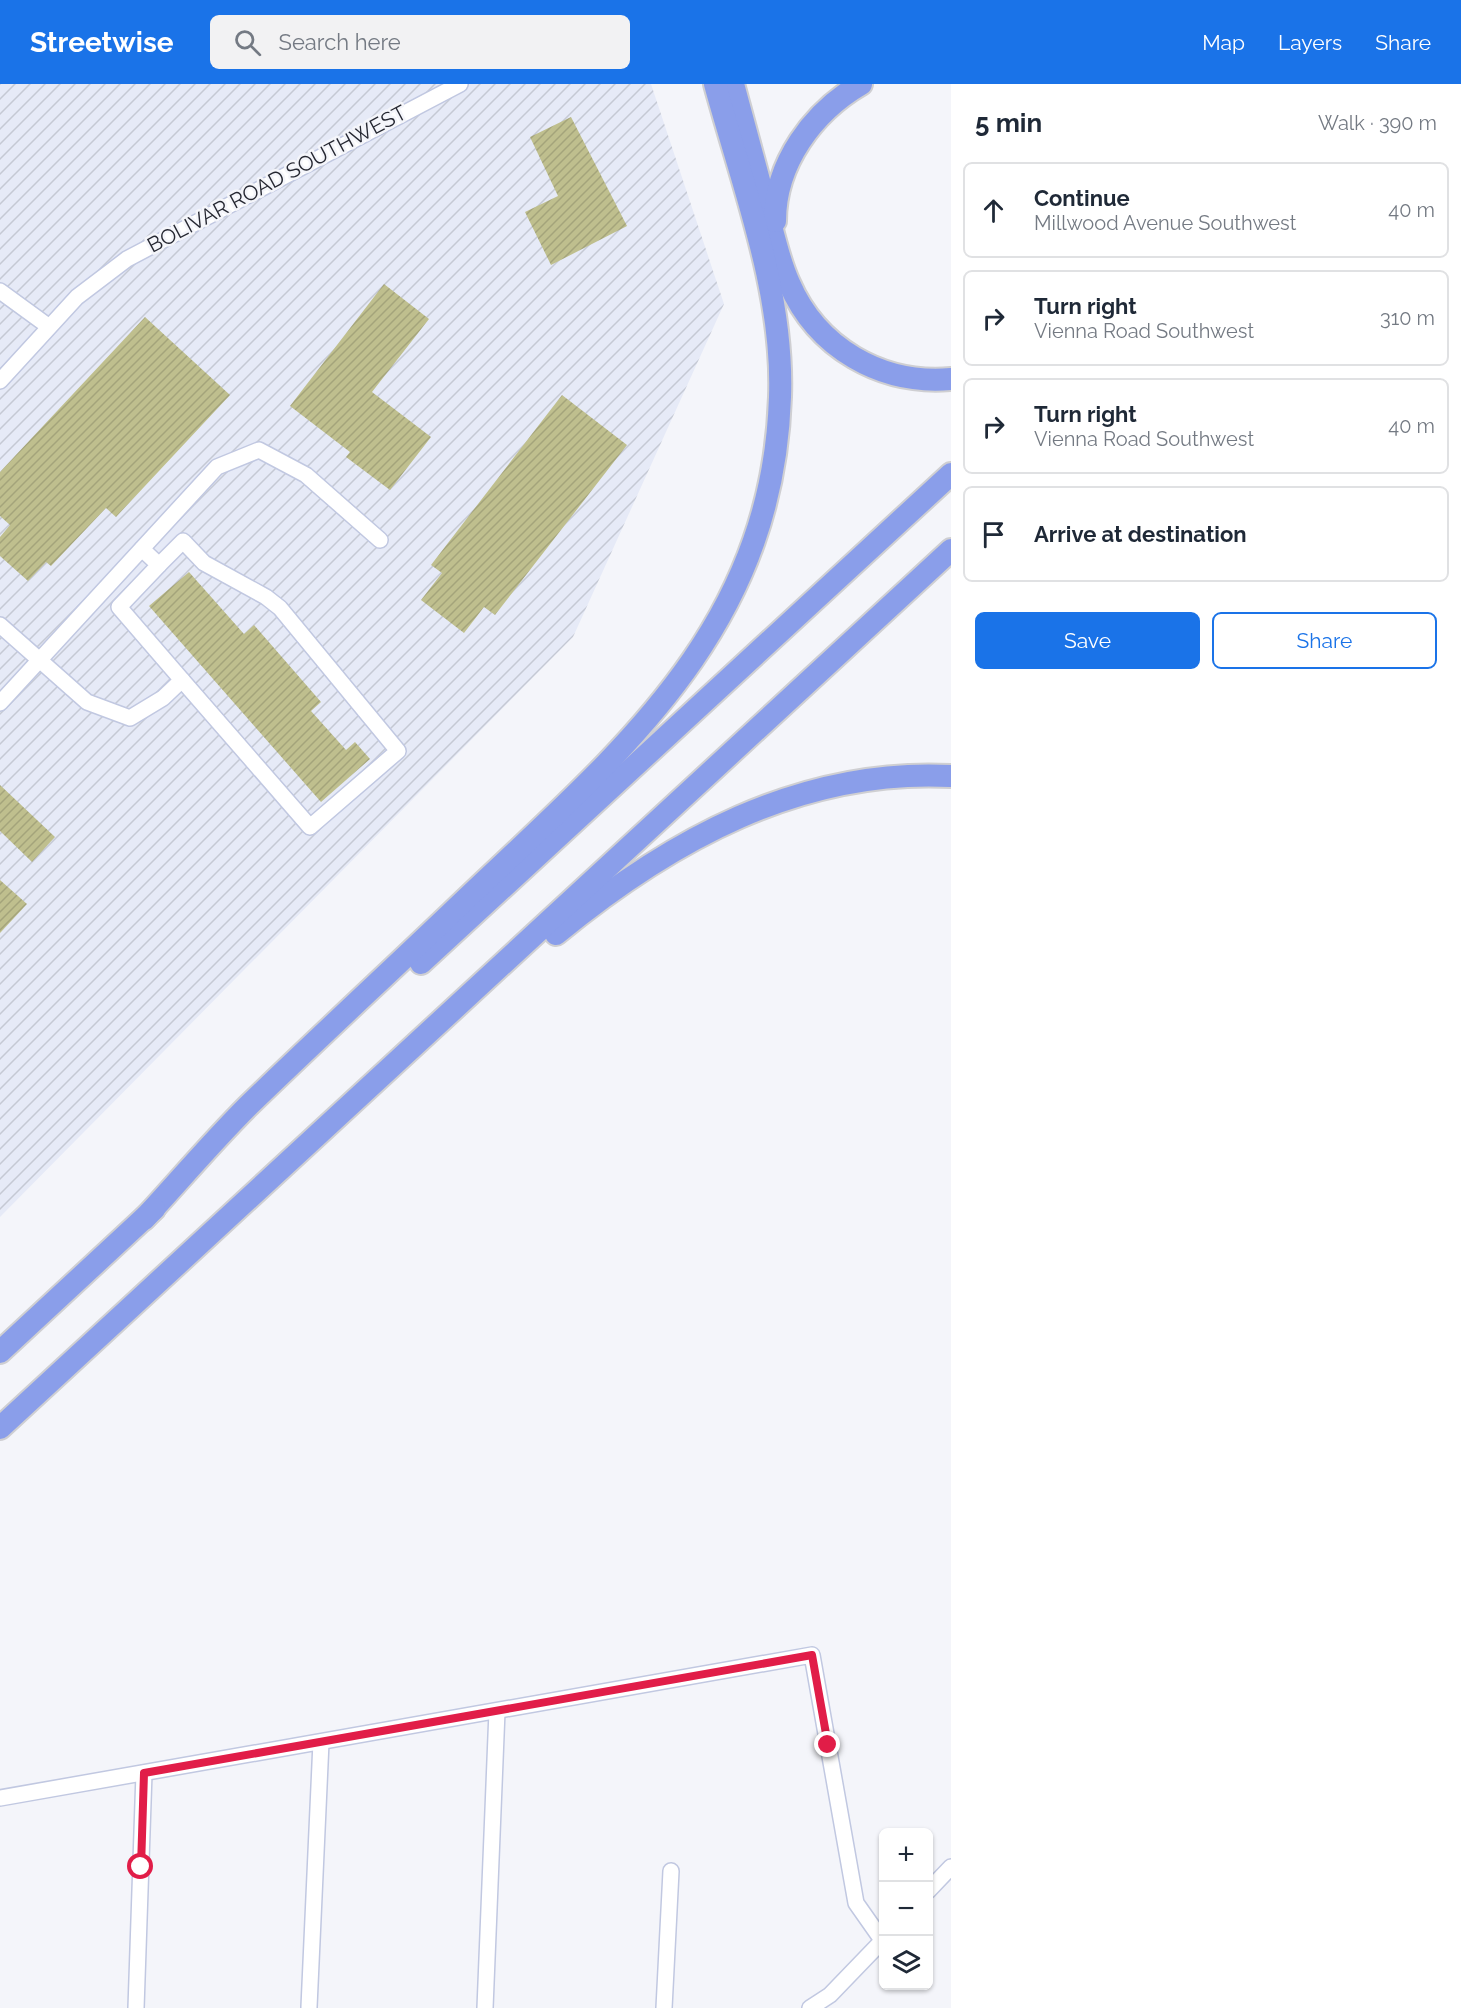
<!DOCTYPE html>
<meta charset="utf-8">
<style>
:root{--surface:#fff;--page:#f2f2f3;--text:#1f2937;--muted:#747a83;--line:#e0e1e3;--accent:#1a73e8}
body{margin:0;font-family:Raleway,sans-serif;background:var(--page);color:var(--text)}
.controls{position:absolute;right:18px;bottom:18px;display:grid;overflow:hidden;border-radius:9px;box-shadow:0 2px 4px #0004}
.controls button{width:54px;height:54px;display:grid;place-items:center;padding:0;border:0;border-bottom:2px solid var(--line);background:var(--surface);color:var(--text);font:30px sans-serif}
.stop{position:absolute;width:18px;height:18px;margin:-14px;border:4px solid #e11d48;border-radius:50%;background:#fff}
.stop.end{background:#e11d48;border-color:#fff;box-shadow:0 2px 6px #0008}
.list{margin:0;padding:0;list-style:none}
h2{display:flex;justify-content:space-between;align-items:center;height:78px;margin:0;padding:0 24px;font-size:26px}
h2 small{font-size:20px;font-weight:400;color:var(--muted)}
.list li{display:grid;grid-template-columns:39px 1fr auto;gap:18px;align-items:center;box-sizing:border-box;height:96px;margin:0 12px 12px;padding:0 12px;border:2px solid var(--line);border-radius:9px}
.list b{display:block;font-size:22px;white-space:nowrap}
.list p{margin:0;font-size:20px;white-space:nowrap;color:var(--muted)}
.list em{font-size:20px;font-style:normal;color:var(--muted)}
.actions{display:flex;gap:12px;padding:18px 24px}
.actions a{flex:1;padding:14px 0;border:2px solid var(--accent);border-radius:9px;text-align:center;font-size:21px;color:var(--accent)}
.actions .main{background:var(--accent);color:#fff}
.icon{flex:none;width:33px;height:33px;fill:none;stroke:currentColor;stroke-width:2;stroke-linecap:round;stroke-linejoin:round}
.map{position:relative;flex:none;width:951px;height:1924px;overflow:hidden}
header{display:flex;align-items:center;gap:36px;box-sizing:border-box;height:84px;padding:0 30px;background:var(--accent);color:#fff}
header strong{font-size:28px}
nav{display:flex;gap:33px;margin-inline-start:auto;font-size:21px}
.search{width:420px;height:54px;background:var(--page);display:flex;align-items:center;gap:15px;box-sizing:border-box;padding:0 21px;border-radius:9px;color:var(--muted);font-size:22px}
main{display:flex}
aside{flex:1;background:var(--surface)}
.map>svg:first-child{display:block}
.industrial{fill:url(#industrial-furrows)}
.building{fill:url(#building-hatch)}
.lines{fill:none;stroke-linecap:round;stroke-linejoin:round}
.minor-casing{stroke:#c1c8e1;stroke-width:18}
.highway-casing{stroke:#cfcfd2;stroke-width:26}
.minor{stroke:#fff;stroke-width:15}
.highway{stroke:#8a9eea;stroke-width:22}
.route{stroke:#e11d48;stroke-width:8}
.labels{text-anchor:middle;stroke-width:5;stroke-linejoin:round;paint-order:stroke}
.street-label{font-size:21px;fill:#252731;stroke:#f4f5fa}
</style>
<header>
<strong>Streetwise</strong>
<div class="search"><svg class="icon" aria-label="search" viewBox="0 0 24 24"><circle cx="10" cy="10" r="6"/><path d="M15 15l6 6"/></svg>Search here</div>
<nav><a>Map</a><a>Layers</a><a>Share</a></nav>
</header>
<main>
<div class="map">
<svg width="951" height="1924" viewBox="0 0 951 1924">
<defs>
<pattern id="industrial-furrows" width="10" height="10" patternUnits="userSpaceOnUse" patternTransform="scale(1.5)"><rect width="10" height="10" fill="#e6eaf7"/><path d="M-1 1l2-2M0 10L10 0M9 11l2-2" fill="none" stroke="#c5c9d4"/></pattern>
<pattern id="building-hatch" width="6" height="6" patternUnits="userSpaceOnUse" patternTransform="scale(1.5)"><rect width="6" height="6" fill="#bfbf8e"/><path d="M-1 1l2-2M0 6l6-6M5 7l2-2" fill="none" stroke="#a4a47b"/></pattern>
</defs>
<rect width="100%" height="100%" fill="#f4f5fa"/>
<!-- industrial -->
<polygon class="industrial" points="0,0 651,0 724,220 573,553 0,1133"/>
<!-- building -->
<g class="building">
<polygon points="571,33 627,142 551,181 525,128 558,112 530,53"/>
<polygon points="384,200 429,235 372,308 431,353 390,406 346,373 350,368 290,322"/>
<polygon points="145,233 230,311 116,433 106,424 51,482 46,478 28,497 0,472 0,453 10,441 0,432 0,388"/>
<polygon points="562,311 627,361 495,531 484,523 464,549 421,516 442,489 431,481"/>
<polygon points="189,488 244,550 254,541 321,618 311,627 346,666 355,658 370,675 321,718 149,522"/>
<polygon points="0,701 55,753 32,778 0,747"/>
<polygon points="0,796 27,820 0,849"/>
</g>
<g class="lines">
<!-- minor casing -->
<g class="minor-casing">
<g id="minor">
<polyline points="0,207 48,242"/>
<polyline points="0,297 77,213 127,175 460,0"/>
<polyline points="159,481 183,457 204,479 266,513 280,524 398,667 310,743 182,596"/>
<polyline points="0,541 87,618 130,634 163,614 182,596 119,523 159,481 142,465"/>
<polyline points="0,619 217,383 259,366 306,391 380,456"/>
<polyline points="0,1714 812,1571 856,1819 882,1856"/>
<polyline points="928,1807 951,1783"/>
<polyline points="309,1923 321,1658"/>
<polyline points="136,1924 144,1689"/>
<polyline points="485,1924 497,1627"/>
<polyline points="664,1924 671,1787"/>
<polyline points="810,1924 830,1911 884,1855"/>
</g>
</g>
<!-- highway casing -->
<g class="highway-casing">
<g id="highway">
<path d="M733,0C743,38 754,77 764,115C772,143 777,173 789,199C817,264 881,301 951,295"/>
<path d="M775,137C775,79 813,28 861,0"/>
<path d="M556,850C669,757 800,684 951,692"/>
<polyline points="421,879 951,390"/>
<path d="M144,1135C179,1097 212,1058 248,1022C313,959 380,897 445,835C606,679 772,557 780,313C784,208 742,100 715,0"/>
<polyline points="0,1268 154,1125"/>
<polyline points="0,1344 951,466"/>
</g>
</g>
<!-- minor -->
<use href="#minor" class="minor"/>
<!-- highway -->
<use href="#highway" class="highway"/>
</g>
<g class="lines">
<!-- route -->
<polyline class="route" points="141,1783 144,1689 812,1571 828,1661"/>
</g>
<g class="labels">
<!-- street labels -->
<g class="street-label">
<text transform="translate(277 95) rotate(-28)" y="7">BOLIVAR ROAD SOUTHWEST</text>
</g>
</g>
</svg>
<div class="controls">
<button>+</button>
<button>−</button>
<button><svg class="icon" aria-label="layers" viewBox="0 0 24 24"><path d="M12 4l9 5-9 5-9-5zM3 14l9 5 9-5"/></svg></button>
</div>
<div class="stop" style="left:141px;top:1783px"></div>
<div class="stop end" style="left:828px;top:1661px"></div>
</div>
<aside>
<h2>5 min<small>Walk · 390 m</small></h2>
<ul class="list">
<li><svg class="icon" aria-label="ahead" viewBox="0 0 24 24"><path d="M12 20V5M6 11l6-6 6 6"/></svg><div><b>Continue</b><p>Millwood Avenue Southwest</p></div><em>40 m</em></li>
<li><svg class="icon" aria-label="right" viewBox="0 0 24 24"><path d="M7 20v-9h11M14 6l5 5-5 5"/></svg><div><b>Turn right</b><p>Vienna Road Southwest</p></div><em>310 m</em></li>
<li><svg class="icon" aria-label="right" viewBox="0 0 24 24"><path d="M7 20v-9h11M14 6l5 5-5 5"/></svg><div><b>Turn right</b><p>Vienna Road Southwest</p></div><em>40 m</em></li>
<li><svg class="icon" aria-label="arrive" viewBox="0 0 24 24"><path d="M6 21V4h12l-3 4 3 4H6"/></svg><div><b>Arrive at destination</b></div></li>
</ul>
<div class="actions"><a class="main">Save</a><a>Share</a></div>
</aside>
</main>
